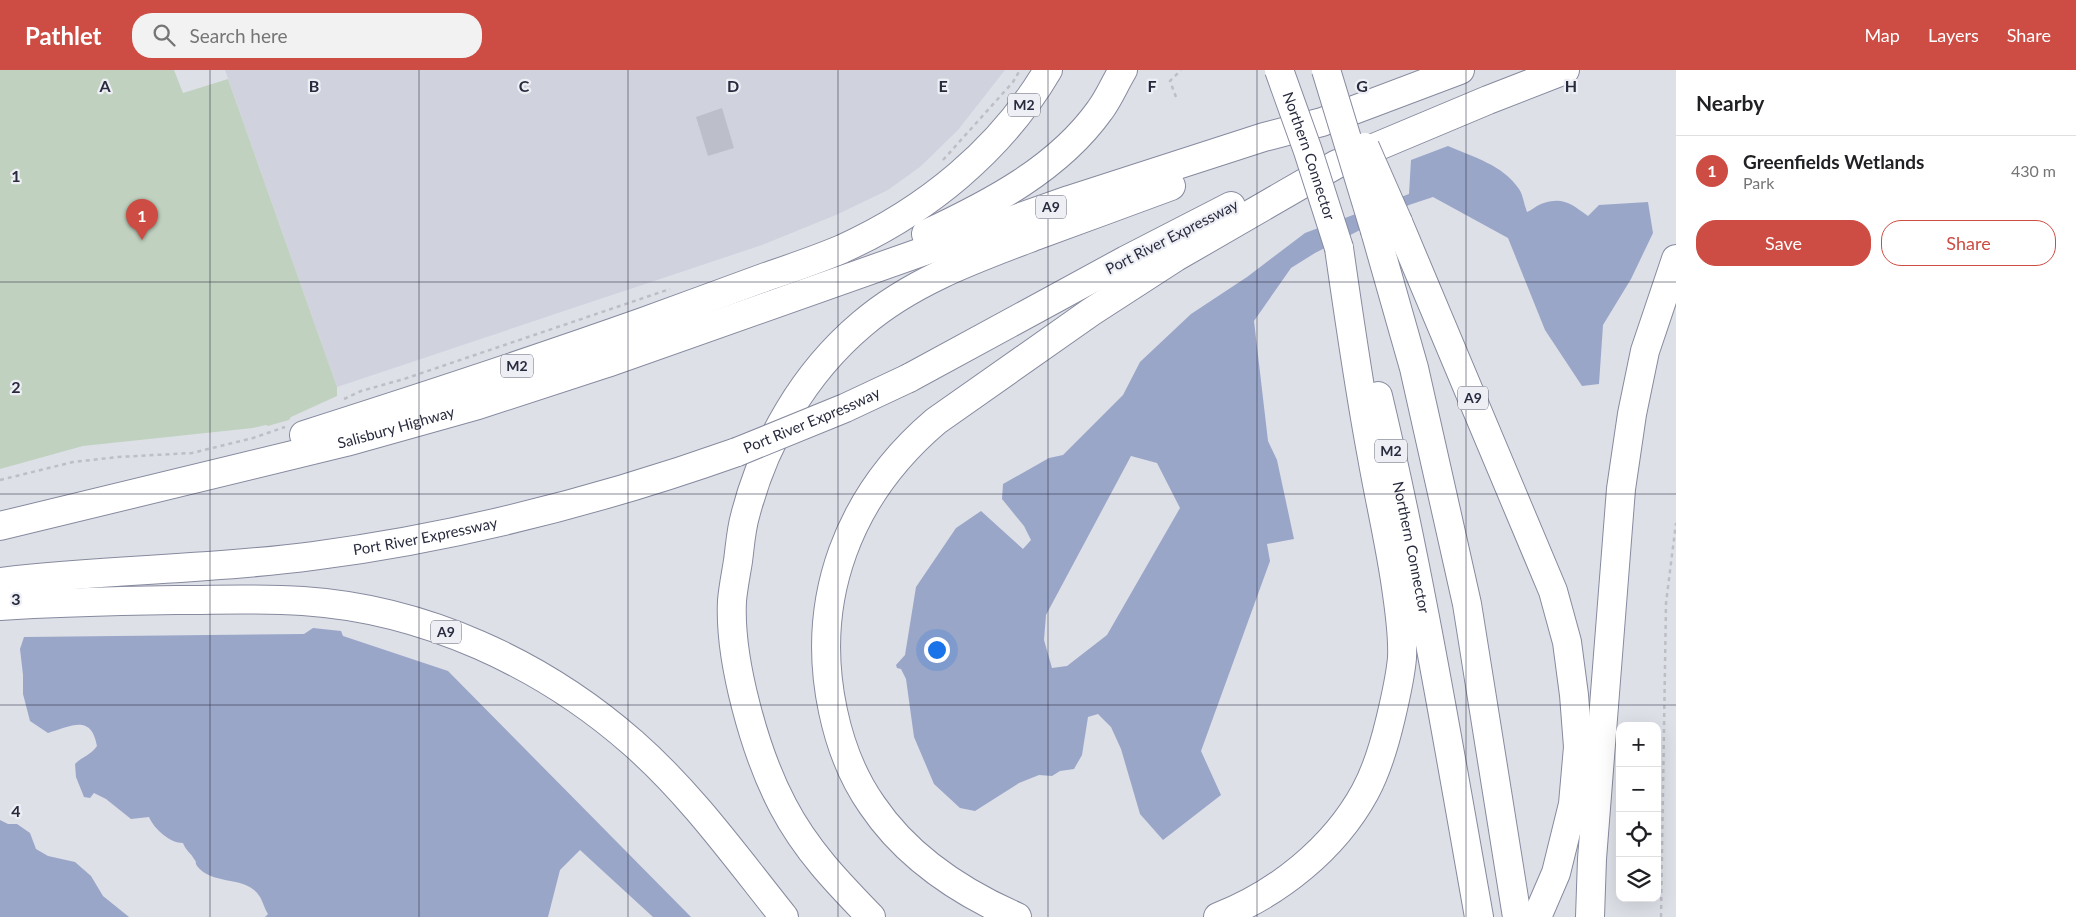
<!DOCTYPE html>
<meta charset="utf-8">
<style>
:root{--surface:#fff;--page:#f2f2f2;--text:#202124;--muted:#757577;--line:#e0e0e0;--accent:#cd4c43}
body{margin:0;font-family:Lato,sans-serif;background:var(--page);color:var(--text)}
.controls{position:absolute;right:15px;bottom:15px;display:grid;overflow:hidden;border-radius:10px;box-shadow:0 5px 20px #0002}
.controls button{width:45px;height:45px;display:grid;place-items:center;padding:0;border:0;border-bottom:1px solid var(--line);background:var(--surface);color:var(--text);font:25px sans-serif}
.you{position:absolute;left:936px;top:579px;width:18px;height:18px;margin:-12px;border:4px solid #fff;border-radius:50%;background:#1a73e8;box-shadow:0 0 0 8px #1a73e833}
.badge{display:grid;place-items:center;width:32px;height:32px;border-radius:50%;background:var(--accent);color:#fff;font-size:16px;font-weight:700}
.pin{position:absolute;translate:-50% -41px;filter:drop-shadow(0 1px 2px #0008)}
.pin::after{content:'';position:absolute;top:26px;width:18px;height:15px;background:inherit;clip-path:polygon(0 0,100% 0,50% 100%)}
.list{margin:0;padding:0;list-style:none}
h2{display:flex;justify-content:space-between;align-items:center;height:65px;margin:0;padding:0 20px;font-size:21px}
h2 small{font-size:16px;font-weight:400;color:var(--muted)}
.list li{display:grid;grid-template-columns:32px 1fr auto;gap:15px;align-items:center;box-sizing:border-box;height:70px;padding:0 20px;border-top:1px solid var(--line)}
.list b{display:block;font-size:19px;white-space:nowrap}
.list p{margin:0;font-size:16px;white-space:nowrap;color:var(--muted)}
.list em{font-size:16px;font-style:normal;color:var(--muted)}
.actions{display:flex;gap:10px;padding:15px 20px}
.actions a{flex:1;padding:11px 0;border:1px solid var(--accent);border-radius:20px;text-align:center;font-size:18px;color:var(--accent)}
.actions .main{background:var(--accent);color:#fff}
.icon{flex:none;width:28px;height:28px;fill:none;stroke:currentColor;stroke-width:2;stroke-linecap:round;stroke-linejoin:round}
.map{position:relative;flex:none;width:1676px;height:847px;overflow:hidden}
header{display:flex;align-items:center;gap:30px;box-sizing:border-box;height:70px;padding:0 25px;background:var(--accent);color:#fff}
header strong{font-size:24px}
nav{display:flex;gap:28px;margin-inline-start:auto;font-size:18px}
.search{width:350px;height:45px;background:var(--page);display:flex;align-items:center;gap:12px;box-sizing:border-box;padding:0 18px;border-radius:20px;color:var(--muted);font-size:19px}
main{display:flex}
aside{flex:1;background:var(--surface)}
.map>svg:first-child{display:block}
.built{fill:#d0d2dd}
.green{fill:#c0d2bf}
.water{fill:#99a6c8;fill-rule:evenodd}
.building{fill:#bcbeca}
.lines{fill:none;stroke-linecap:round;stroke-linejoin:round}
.highway-casing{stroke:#868a9e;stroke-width:30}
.path{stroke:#bdbec6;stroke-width:2.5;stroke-dasharray:4 4;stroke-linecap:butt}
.highway{stroke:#fff;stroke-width:28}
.highway-bridge-casing{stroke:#868a9e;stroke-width:30;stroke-linecap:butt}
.highway-bridge{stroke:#fff;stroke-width:28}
.grid{fill:none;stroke:#282b3e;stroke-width:1;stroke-opacity:0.55}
.labels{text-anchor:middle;stroke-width:4.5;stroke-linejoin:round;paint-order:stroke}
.shield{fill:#eeeff5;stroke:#636675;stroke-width:1}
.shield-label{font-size:14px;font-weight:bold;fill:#282b3e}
.street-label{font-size:15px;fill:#282b3e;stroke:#eeeff5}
.grid-label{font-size:16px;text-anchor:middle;font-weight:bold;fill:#282b3e;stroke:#eeeff5;stroke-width:4.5;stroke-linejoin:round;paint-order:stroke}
</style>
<header>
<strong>Pathlet</strong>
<div class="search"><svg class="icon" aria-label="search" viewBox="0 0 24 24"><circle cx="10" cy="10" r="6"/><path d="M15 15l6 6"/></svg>Search here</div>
<nav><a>Map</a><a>Layers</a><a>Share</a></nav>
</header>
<main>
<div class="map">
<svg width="1676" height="847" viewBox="0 0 1676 847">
<rect width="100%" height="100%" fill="#dee0e8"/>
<!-- built -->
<polygon class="built" points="225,0 1005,0 958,60 920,97 888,120 836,145 762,175 337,317"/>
<!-- green -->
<polygon class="green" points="0,0 174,0 183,23 228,9 337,317 337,326 291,347 289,350 268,356 266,355 253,358 83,376 0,399"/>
<!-- water -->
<g class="water">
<path d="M1448,76C1473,87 1503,95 1519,119C1523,125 1524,134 1527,142C1532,140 1536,136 1541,134C1563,126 1571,134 1588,146L1599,135L1648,132L1653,163L1631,209L1603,255L1599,314L1582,316L1545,260L1508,168L1433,127L1409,135L1315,183L1291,198L1254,251L1268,371L1277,390L1294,469L1267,474L1270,491L1201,681L1221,725L1163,770L1140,744L1121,679L1111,657L1098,644L1088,647L1082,685L1074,699L1060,701L1052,706L1039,705L1019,713L975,741L960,738L934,714L914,667L906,609L901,599L897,598L896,595L905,585L916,517L956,458L981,441L1023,479L1031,470L1024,456L1002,429L1003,414L1049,388L1063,385L1123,325L1140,292L1191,244L1247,207L1305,163L1409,124L1411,90ZM1131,386L1157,393L1180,438L1107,565L1067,596L1052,598L1044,570L1046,545Z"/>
<path d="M313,558L341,561L343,566L448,601L691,847H653L580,780L560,800L548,847H265L268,844C263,836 262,826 254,820C239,807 211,814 197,796C194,791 198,794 194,789C191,783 186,781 183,773C170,773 154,759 149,747L131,749L106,729L94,723L90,728L84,727L76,707L75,694C83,686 91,685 97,676C91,644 72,656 48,663L30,651L23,624V605L20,579L24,567L304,564Z"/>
<polygon points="0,750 8,754 17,754 30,763 36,779 48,786 75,792 91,806 103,826 129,847 0,847"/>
</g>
<!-- building -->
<polygon class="building" points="722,38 734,78 708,86 696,47"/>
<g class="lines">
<!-- highway casing -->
<g class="highway-casing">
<g id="highway">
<polyline points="1345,90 1488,30 1565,0"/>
<polyline points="1398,152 1553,521 1567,572 1574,625 1578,677 1573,734 1556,803 1537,847"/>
<polyline points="1375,161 1414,298 1467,534 1517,847"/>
<path d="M926,164C990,134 1058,99 1100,40C1109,28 1115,13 1123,0"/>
<polyline points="909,308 1126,190 1231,136"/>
<path id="s1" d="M1378,326C1419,498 1448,673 1479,847"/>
<path d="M304,365C417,329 530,292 643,252C683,237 723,223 763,208C789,199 816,190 842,179C926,141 1001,80 1048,0"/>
<path id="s2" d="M0,456L346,372L478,335L607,293L1069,130L1264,67L1322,52L1460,0"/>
<path id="s3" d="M0,512C104,499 209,500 313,486C458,467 599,431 737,382"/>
<path d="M0,536C59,532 117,531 176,530C218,530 261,528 303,531C424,539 542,593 633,673C691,724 736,787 784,847"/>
<path d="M871,847C837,812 806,780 783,736C755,683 729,590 732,531C733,518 736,504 738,491C740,476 741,460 745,446C764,372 804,303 862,254C912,211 977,188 1038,165C1082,149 1127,132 1171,116"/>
<path d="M1017,847C960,822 907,787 872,735C853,708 840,674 833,641C809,528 849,425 936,351L1091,242L1176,187L1337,94"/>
<path d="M1218,847C1277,824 1334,779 1365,722C1377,700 1384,676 1390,651C1395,630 1400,610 1402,588C1403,567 1400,545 1397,524C1391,478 1380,433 1372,387C1359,318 1349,248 1339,178"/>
<polyline points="1590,847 1592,789 1621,419 1632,344 1645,281 1676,189"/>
</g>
</g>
<!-- path -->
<g class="path">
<polyline points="1176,27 1170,11 1181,0"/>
<polyline points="943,90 1013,12 1020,0"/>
<polyline points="344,329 361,321 404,309 670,219"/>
<polyline points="0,410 73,392 118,387 192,383 253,368 285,357"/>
<polyline points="1661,847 1666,533 1676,453"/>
</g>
<!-- highway -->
<use href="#highway" class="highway"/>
<!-- highway-bridge casing -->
<g class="highway-bridge-casing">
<g id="highway-bridge">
<path id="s4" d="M1279,0L1308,81L1339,178"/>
<polyline points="1326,0 1375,161"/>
<polyline points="1365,77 1398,152"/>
<path id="s5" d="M737,382L845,338L909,308"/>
</g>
</g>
<!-- highway-bridge -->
<use href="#highway-bridge" class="highway-bridge"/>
</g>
<!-- grid -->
<path class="grid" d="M210,0V847M419,0V847M628,0V847M838,0V847M1048,0V847M1257,0V847M1466,0V847M0,212H1676M0,424H1676M0,635H1676"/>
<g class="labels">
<!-- shield labels -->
<g class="shield">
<rect x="1008" y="23.5" width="32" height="23" rx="4"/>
<rect x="1036" y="125.5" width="30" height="23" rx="4"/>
<rect x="501" y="284.5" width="32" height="23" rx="4"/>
<rect x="1458" y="316.5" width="30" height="23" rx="4"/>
<rect x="1375" y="369.5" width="32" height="23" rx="4"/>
<rect x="431" y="550.5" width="30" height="23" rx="4"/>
</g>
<g class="shield-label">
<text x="1024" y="40">M2</text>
<text x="1051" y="142">A9</text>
<text x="517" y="301">M2</text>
<text x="1473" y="333">A9</text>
<text x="1391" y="386">M2</text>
<text x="446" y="567">A9</text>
</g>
<!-- street labels -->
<g class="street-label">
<text dy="5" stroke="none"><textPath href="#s4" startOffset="91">Northern Connector</textPath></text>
<text transform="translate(1172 167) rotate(-27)" y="5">Port River Expressway</text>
<text dy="5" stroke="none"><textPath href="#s5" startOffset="81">Port River Expressway</textPath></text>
<text dy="5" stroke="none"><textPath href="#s2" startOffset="408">Salisbury Highway</textPath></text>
<text dy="5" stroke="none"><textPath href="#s3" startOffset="428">Port River Expressway</textPath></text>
<text dy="5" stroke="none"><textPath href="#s1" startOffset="155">Northern Connector</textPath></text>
</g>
</g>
<g class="grid-label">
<text x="105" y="22">A</text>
<text x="314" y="22">B</text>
<text x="524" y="22">C</text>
<text x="733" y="22">D</text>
<text x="943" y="22">E</text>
<text x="1152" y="22">F</text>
<text x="1362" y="22">G</text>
<text x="1571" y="22">H</text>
<text x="16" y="112">1</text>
<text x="16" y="323">2</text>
<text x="16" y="535">3</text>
<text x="16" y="747">4</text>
</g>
</svg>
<div class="controls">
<button>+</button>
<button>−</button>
<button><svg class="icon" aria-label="locate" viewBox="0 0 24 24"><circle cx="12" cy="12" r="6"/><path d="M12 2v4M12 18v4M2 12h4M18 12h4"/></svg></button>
<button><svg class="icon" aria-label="layers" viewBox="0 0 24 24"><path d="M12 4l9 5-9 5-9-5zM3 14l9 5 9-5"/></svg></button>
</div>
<div class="you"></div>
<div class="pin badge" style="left:142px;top:170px">1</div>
</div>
<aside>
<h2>Nearby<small></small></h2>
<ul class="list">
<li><span class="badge">1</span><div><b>Greenfields Wetlands</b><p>Park</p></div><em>430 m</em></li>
</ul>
<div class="actions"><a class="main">Save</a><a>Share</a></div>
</aside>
</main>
